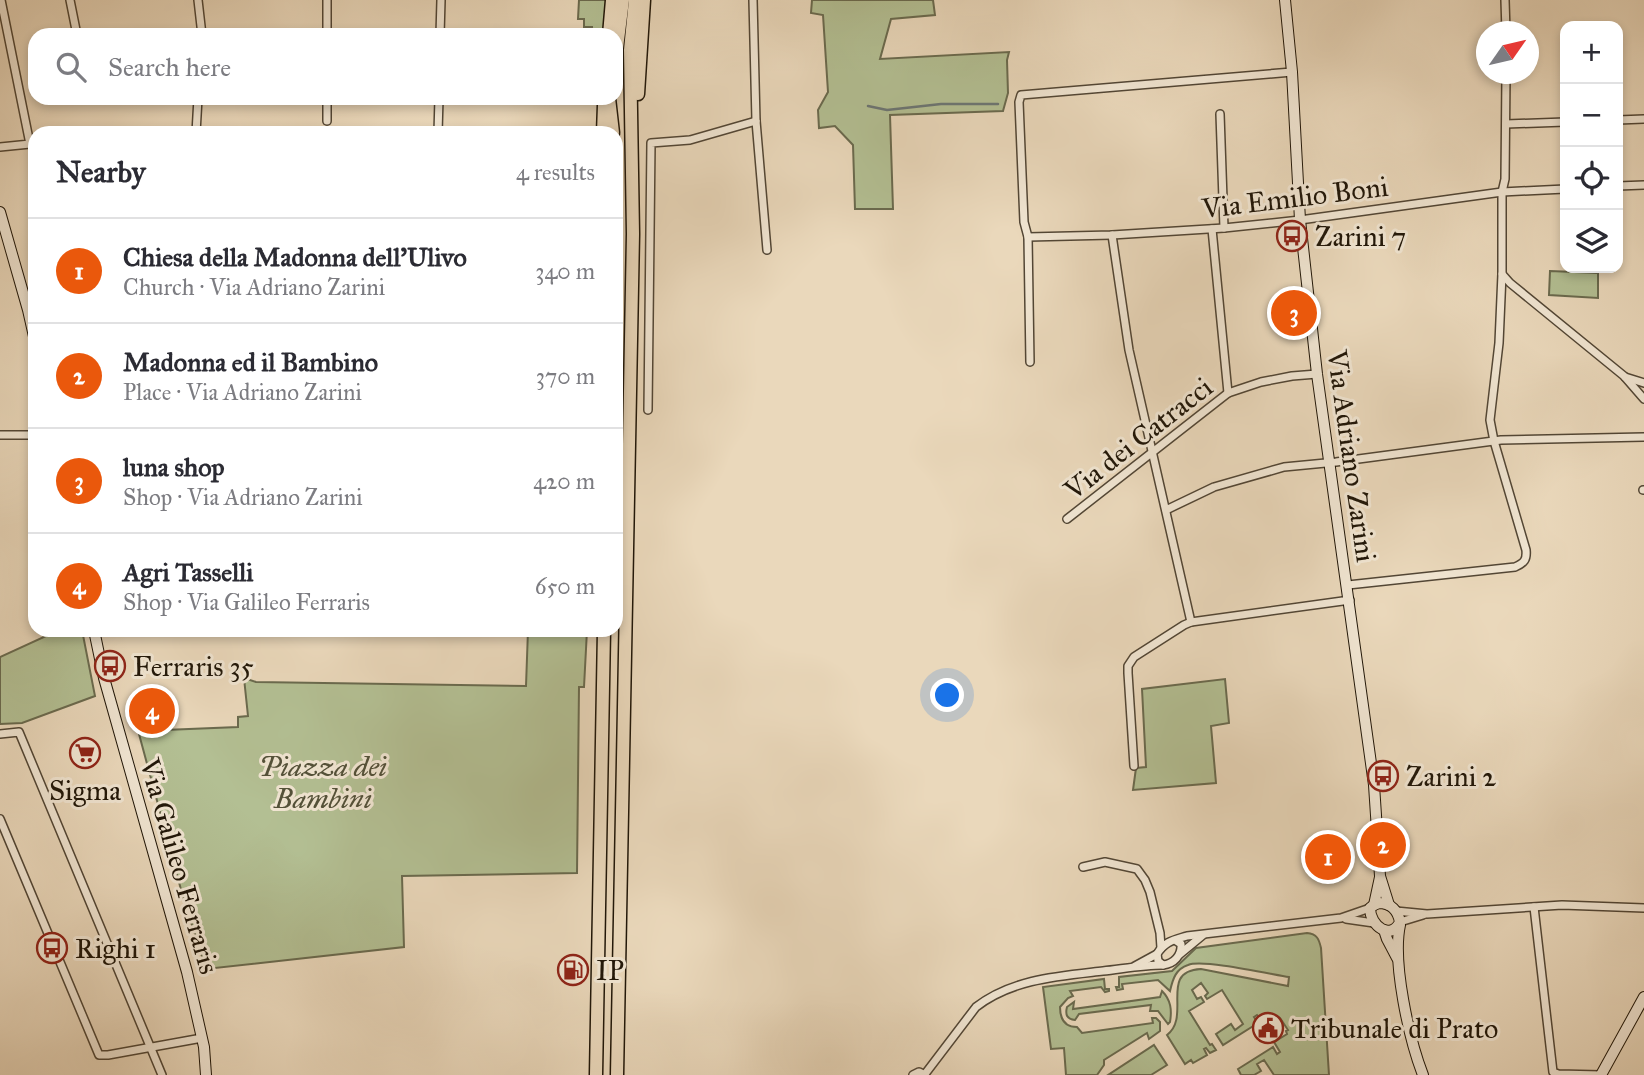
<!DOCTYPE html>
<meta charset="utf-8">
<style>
:root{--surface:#fff;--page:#f2f2f3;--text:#2b2b33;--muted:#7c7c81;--line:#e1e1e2;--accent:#ea580c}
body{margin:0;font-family:"IM FELL Great Primer",serif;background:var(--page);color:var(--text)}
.controls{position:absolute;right:21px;top:21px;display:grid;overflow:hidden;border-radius:14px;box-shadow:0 4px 10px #0003}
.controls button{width:63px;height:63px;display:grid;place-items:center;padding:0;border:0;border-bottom:2px solid var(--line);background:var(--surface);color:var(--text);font:35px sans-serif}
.compass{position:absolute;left:1476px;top:21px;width:63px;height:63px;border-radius:50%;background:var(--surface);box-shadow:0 4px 10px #0003;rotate:56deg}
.you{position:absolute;left:948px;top:696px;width:24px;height:24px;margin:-18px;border:5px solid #fff;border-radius:50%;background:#1a73e8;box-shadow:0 0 0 10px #1a73e833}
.badge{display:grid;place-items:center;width:46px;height:46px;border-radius:50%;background:var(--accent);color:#fff;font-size:23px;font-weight:700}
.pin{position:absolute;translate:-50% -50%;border:4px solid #fff;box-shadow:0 2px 7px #0006}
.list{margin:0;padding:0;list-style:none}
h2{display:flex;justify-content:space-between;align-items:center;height:91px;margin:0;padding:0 28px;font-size:30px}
h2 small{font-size:23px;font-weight:400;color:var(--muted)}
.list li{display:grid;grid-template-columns:46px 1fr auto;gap:21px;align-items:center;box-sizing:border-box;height:105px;padding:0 28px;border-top:2px solid var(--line)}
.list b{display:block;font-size:26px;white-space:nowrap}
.list p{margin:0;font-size:23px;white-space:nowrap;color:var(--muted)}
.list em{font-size:23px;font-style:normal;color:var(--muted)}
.icon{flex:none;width:38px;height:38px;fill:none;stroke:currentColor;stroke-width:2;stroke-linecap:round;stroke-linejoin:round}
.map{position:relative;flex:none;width:1644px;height:1075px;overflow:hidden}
.search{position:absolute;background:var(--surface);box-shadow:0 4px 10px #0003;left:28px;top:28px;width:595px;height:77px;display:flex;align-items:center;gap:18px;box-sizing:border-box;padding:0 24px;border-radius:21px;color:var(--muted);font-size:26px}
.panel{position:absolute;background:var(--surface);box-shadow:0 4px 10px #0003;left:28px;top:126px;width:595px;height:511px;border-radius:21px}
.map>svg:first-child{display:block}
.green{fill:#b3bf93;stroke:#6a6a4e;stroke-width:2}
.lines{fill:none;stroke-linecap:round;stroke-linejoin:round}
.stream{stroke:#6c7674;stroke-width:2.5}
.street-casing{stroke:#524635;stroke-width:10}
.secondary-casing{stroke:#201608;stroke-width:12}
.highway-casing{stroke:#201608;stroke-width:15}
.street{stroke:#f1e6d3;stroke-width:7}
.secondary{stroke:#f1e6d3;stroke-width:10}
.highway{stroke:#ead8bb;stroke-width:12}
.labels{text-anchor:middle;stroke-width:6;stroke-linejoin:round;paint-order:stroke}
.street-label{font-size:28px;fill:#201608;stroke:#f1e6d3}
.poi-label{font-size:28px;fill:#201608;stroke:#f1e6d3;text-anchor:start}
.park-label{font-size:28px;font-style:italic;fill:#535139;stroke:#f1e6d3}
</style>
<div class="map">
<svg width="1644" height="1075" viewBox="0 0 1644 1075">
<rect width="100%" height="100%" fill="#ead8bb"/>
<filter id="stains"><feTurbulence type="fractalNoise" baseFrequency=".00286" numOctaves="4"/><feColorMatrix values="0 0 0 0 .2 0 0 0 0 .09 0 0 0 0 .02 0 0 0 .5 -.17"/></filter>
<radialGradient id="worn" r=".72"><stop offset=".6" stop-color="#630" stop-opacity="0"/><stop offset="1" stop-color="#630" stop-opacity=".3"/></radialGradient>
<!-- green -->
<g class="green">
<polygon points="579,0 609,0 605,35 592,35 592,27 584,27 584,19 578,19"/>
<polygon points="812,0 933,0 935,15 891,19 880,59 1009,52 1007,60 1008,93 1003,111 890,115 893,209 855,209 853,145 835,126 819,128 818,110 828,92 823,15 811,13"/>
<polygon points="1550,271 1598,273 1598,298 1549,295"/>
<polygon points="59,630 82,630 95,696 22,723 0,724 0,657"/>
<polygon points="528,630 587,630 584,687 579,687 577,873 402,876 404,947 206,969 183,897 139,734 140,731 238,727 238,717 248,716 244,678 256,682 526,686"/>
<polygon points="1225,679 1229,723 1211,726 1216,783 1133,790 1136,768 1146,767 1142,689"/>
<path d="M1307,933C1317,934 1319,939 1321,948L1329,1075H1274L1264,1060L1257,1064L1261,1071L1254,1075H1241L1238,1069L1273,1047L1277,1054L1280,1052L1274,1042L1287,1034L1286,1031L1288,1030L1280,1018L1277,1016L1268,1022L1269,1024L1265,1026L1257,1015L1254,1017L1258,1023L1223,1045L1216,1034L1231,1024L1235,1030L1243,1024L1222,990L1207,999L1205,996L1208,993L1201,983L1192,990L1197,999L1201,997L1204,1002L1189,1011L1210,1045L1212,1044L1216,1050L1210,1053L1206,1048L1204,1049L1207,1055L1193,1063L1191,1060L1185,1064L1167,1035C1192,1016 1158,971 1201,969L1288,986L1289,977C1270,974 1203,959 1188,965C1176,969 1173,978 1170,991L1158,980L1122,984L1123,989L1117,990L1116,987H1119V977L1172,971L1196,948Z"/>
<path d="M1104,979L1105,989H1109V991L1105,992L1101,987L1070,991L1073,996L1068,998L1060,1007C1060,1019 1065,1027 1077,1027L1082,1033L1153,1023L1152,1018H1156L1160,1022V1031L1149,1039L1147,1033L1104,1060V1065L1097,1075H1066L1064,1048L1051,1049L1043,987Z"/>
<path d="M1162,991C1171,1000 1172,1010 1170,1022L1168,1024L1158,1011H1150L1151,1005L1079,1014L1075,1020C1067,1019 1065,1015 1067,1007L1074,1002L1073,1009L1160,997Z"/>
<polygon points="1154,1045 1167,1065 1151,1075 1108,1075"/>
</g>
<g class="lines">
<!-- stream -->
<polyline class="stream" points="868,106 887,110 941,104 998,104"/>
<!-- street casing -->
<g class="street-casing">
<g id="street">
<polyline points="70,0 77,35"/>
<polyline points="198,0 202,35"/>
<polyline points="753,0 756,121 767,250"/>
<polyline points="1505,0 1506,32"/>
<polyline points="327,35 327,0"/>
<polyline points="440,35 441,0"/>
<polyline points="1506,74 1505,179 1502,192 1502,274 1510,283 1624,376 1644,399"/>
<polyline points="327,98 327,121"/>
<polyline points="1220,114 1224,228"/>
<polyline points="1618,120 1644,119"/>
<polyline points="1506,124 1565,122"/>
<polyline points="196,133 198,98"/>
<polyline points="438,133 439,98"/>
<polyline points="0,147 30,144 1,0"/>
<polyline points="1618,186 1644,185"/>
<polyline points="1212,229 1228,393"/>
<polyline points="1112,235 1129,350 1191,622"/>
<polyline points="1028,237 1112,235 1224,228 1300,220 1502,192 1565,189"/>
<polyline points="1030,362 1028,237 1024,222 1019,102 1021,95 1292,72"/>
<polyline points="1625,377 1644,383"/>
<polyline points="648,410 651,143 690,140 756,121"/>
<polyline points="0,435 35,435"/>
<polyline points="1643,490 1644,490"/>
<polyline points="1166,510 1214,487 1284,467 1336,462 1501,440 1644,437"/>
<polyline points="1067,519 1228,393 1261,382 1292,376 1317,374"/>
<path d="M1348,585L1515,567C1524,563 1527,560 1526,550L1494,441L1490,420L1499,343L1502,274"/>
<polyline points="0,734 19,732 162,1075"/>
<polyline points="1134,766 1128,673 1128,666 1134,657 1184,625 1191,622 1350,600"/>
<polyline points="0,819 99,1055 108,1055 202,1038"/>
<polyline points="1083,867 1105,862 1137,869 1145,880 1150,892 1160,933 1161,948"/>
<polyline points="1534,907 1553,1072 1558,1074 1601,1075"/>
<polyline points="1396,911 1427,914 1562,905 1644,908"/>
<polyline points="1346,919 1374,923"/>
<polyline points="1400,922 1423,915"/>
<path d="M1175,940L1181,944C1182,955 1174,964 1163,965L1158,961L1157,954C1165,941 1174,940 1187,936L1341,918L1370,908"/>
<polyline points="1180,954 1203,935"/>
<polyline points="1135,966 1157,954"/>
<path d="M925,1074L976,1007C1012,979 1059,976 1103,971C1122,969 1143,965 1163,965"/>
<polyline points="913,1075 919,1072 925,1075"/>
</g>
</g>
<!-- secondary casing -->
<g class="secondary-casing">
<g id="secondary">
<polyline points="1285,0 1292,72 1300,220 1317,374 1374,785 1380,876 1389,905"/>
<polyline points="0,212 28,310 35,341"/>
<polyline points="94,630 104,678 187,972 204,1047 206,1075"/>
<path d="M1379,903C1391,903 1398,911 1400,922C1391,941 1370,926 1370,908L1374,905Z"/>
<polyline points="1374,905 1380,877"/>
<path d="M1400,925C1392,962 1409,1039 1423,1075"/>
<polyline points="1384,930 1387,939 1397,958"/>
<polyline points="1601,1075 1644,997"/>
</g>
</g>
<!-- highway casing -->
<g class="highway-casing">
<g id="highway">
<polyline points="609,35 612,0"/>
<polyline points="616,68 617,48 623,0"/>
<polyline points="638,94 644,0"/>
<polyline points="609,98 613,133"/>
<polyline points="603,133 604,105"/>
<polyline points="596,1075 604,630"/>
<polyline points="617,1075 633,234 630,50 635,0"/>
</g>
</g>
<!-- street -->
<use href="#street" class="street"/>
<!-- secondary -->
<use href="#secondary" class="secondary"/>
<!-- highway -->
<use href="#highway" class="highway"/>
</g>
<!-- icons -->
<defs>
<g id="bus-ring" transform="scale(1.575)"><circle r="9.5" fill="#f1e6d3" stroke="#8f2418" stroke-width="1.5"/><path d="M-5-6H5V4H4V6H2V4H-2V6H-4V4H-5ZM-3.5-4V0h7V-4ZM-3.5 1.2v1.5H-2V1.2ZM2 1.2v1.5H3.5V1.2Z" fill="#8f2418"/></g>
<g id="supermarket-ring" transform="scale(1.575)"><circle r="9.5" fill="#f1e6d3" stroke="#8f2418" stroke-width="1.5"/><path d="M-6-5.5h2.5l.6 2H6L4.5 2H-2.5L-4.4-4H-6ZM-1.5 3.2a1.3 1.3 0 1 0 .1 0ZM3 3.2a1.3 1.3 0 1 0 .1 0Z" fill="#8f2418"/></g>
<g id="fuel-ring" transform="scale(1.575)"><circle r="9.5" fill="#f1e6d3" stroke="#8f2418" stroke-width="1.5"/><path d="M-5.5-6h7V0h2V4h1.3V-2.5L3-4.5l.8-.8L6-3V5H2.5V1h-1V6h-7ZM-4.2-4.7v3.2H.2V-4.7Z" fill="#8f2418"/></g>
<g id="civic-ring" transform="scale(1.575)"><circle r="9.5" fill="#f1e6d3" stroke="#8f2418" stroke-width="1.5"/><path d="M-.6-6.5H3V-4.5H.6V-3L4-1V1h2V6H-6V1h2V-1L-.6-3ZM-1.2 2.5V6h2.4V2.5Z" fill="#8f2418"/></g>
</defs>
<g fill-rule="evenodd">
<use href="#bus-ring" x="1292" y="236"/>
<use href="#bus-ring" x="110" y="666"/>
<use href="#supermarket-ring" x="85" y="753"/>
<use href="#bus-ring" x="1383" y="776"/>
<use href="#bus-ring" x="52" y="948"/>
<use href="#fuel-ring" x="573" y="970"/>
<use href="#civic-ring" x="1268" y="1028"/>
</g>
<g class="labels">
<!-- street labels -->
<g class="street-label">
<text transform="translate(1295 197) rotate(-7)" y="10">Via Emilio Boni</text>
<text transform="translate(1138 438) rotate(-38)" y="10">Via dei Catracci</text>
<text transform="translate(1352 456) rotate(82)" y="10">Via Adriano Zarini</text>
<text transform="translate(180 866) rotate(74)" y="10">Via Galileo Ferraris</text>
</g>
<!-- poi labels -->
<g class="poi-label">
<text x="1315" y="246">Zarini 7</text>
<text x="133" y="676">Ferraris 35</text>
<text x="1406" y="786">Zarini 2</text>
<text x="85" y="800" text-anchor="middle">Sigma</text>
<text x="75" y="958">Righi 1</text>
<text x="596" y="980">IP</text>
<text x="1291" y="1038">Tribunale di Prato</text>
</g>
<!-- park labels -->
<g class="park-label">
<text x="323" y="776">Piazza dei<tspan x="323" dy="32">Bambini</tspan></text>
</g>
</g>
<rect width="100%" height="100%" filter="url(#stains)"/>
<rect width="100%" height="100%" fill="url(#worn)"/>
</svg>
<div class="controls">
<button>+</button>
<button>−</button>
<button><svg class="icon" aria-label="locate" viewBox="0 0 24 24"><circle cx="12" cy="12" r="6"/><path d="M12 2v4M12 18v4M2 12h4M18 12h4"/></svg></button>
<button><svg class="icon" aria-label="layers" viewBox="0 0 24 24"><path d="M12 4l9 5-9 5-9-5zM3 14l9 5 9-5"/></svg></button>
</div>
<svg class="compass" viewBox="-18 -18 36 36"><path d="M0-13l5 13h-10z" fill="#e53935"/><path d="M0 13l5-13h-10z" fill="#7c7c81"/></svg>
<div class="you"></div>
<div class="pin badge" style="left:1328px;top:857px">1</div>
<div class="pin badge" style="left:1383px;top:845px">2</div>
<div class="pin badge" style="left:1294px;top:313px">3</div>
<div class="pin badge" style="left:152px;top:711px">4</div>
<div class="search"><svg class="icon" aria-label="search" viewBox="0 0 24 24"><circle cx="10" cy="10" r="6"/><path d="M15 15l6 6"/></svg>Search here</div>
<section class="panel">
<h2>Nearby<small>4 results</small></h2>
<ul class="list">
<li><span class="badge">1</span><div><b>Chiesa della Madonna dell'Ulivo</b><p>Church · Via Adriano Zarini</p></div><em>340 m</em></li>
<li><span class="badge">2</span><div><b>Madonna ed il Bambino</b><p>Place · Via Adriano Zarini</p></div><em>370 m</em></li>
<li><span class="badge">3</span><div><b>luna shop</b><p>Shop · Via Adriano Zarini</p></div><em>420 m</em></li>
<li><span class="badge">4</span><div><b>Agri Tasselli</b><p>Shop · Via Galileo Ferraris</p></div><em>650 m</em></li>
</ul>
</section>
</div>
